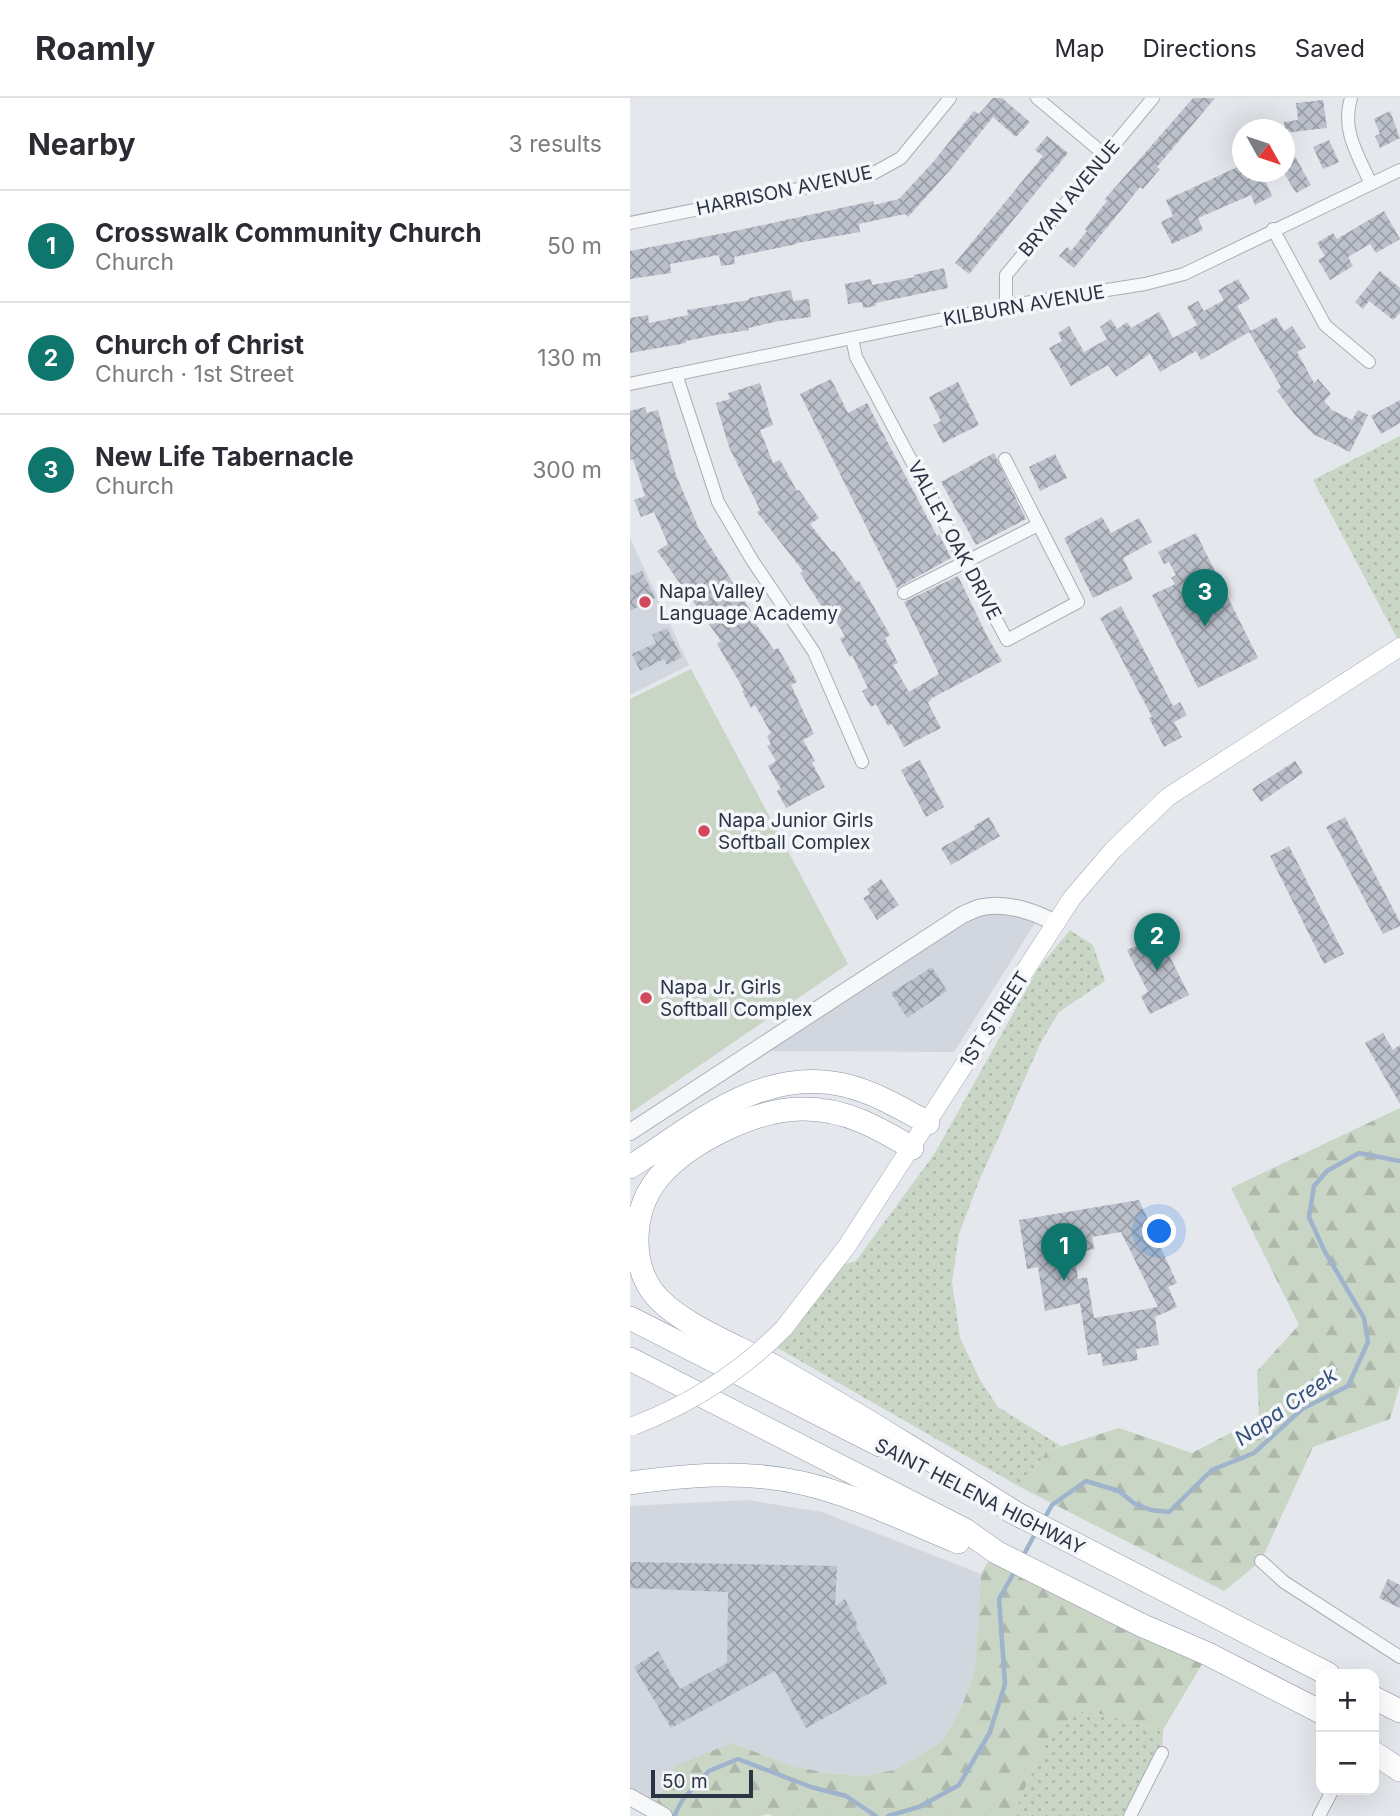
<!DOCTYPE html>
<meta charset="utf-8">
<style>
:root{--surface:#fff;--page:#f7f7f7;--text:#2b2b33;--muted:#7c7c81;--line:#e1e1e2;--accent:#0f766e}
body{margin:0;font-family:Inter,sans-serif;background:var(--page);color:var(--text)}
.controls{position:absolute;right:21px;bottom:21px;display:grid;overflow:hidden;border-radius:14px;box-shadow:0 7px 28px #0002}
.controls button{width:63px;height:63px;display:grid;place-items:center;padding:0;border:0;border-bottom:2px solid var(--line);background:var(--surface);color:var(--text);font:35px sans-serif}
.compass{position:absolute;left:602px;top:21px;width:63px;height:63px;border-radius:50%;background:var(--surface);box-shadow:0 7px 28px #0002;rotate:130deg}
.scale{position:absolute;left:21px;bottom:18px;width:102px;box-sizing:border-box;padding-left:7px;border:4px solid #2b3445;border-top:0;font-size:19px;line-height:24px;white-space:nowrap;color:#2b3445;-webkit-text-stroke:5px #f4f6f9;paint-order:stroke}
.you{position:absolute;left:530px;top:1134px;width:24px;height:24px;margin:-18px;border:5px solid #fff;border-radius:50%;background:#1a73e8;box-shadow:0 0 0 10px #1a73e833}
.badge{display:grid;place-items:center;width:46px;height:46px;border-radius:50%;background:var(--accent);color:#fff;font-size:23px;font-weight:700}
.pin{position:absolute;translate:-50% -58px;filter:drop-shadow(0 2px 4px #0008)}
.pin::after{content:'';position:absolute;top:37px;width:24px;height:21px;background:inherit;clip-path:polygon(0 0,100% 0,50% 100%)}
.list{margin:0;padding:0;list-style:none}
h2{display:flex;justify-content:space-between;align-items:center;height:91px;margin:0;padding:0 28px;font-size:30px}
h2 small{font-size:23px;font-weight:400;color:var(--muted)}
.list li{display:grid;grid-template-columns:46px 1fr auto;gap:21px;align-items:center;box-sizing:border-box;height:112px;padding:0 28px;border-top:2px solid var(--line)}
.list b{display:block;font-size:26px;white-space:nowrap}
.list p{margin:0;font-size:23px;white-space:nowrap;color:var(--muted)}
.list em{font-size:23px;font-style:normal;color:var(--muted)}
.map{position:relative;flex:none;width:770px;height:1718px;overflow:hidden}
header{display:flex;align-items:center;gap:42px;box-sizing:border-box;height:98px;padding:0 35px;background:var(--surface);border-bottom:2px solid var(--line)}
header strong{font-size:33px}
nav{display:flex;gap:38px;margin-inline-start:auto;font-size:24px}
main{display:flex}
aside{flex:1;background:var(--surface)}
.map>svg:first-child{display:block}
.built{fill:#d2d6de}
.grass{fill:url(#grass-dots)}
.forest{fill:url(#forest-firs)}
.pitch{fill:#c9d6c5}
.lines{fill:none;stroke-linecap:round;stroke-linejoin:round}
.stream{stroke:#9fb4cc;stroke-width:4.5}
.building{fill:url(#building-cross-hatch);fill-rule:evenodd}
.minor-casing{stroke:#a9aeb7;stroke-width:14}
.tertiary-casing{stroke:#a9aeb7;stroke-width:18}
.secondary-casing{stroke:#a9aeb7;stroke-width:19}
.motorway-casing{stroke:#8b94a3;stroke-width:24}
.minor{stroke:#f7f8fa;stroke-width:12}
.tertiary{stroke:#f7f8fa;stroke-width:16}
.secondary{stroke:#fff;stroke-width:18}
.motorway{stroke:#fff;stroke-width:23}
.secondary-bridge-casing{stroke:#a9aeb7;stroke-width:19;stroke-linecap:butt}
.secondary-bridge{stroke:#fff;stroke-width:18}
.poi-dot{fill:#d1495b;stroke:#f4f6f9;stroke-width:2.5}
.labels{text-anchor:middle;stroke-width:7;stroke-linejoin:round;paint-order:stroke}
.street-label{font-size:19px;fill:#2b3445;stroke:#f4f6f9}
.poi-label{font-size:19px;fill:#2b3445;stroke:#f4f6f9;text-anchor:start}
.water-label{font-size:21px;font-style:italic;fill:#34527a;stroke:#f4f6f9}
</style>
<header>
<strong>Roamly</strong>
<nav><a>Map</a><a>Directions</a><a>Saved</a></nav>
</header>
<main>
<aside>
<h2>Nearby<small>3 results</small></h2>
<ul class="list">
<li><span class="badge">1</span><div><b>Crosswalk Community Church</b><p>Church</p></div><em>50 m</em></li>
<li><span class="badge">2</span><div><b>Church of Christ</b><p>Church · 1st Street</p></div><em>130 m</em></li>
<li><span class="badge">3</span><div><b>New Life Tabernacle</b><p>Church</p></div><em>300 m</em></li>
</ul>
</aside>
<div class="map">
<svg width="770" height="1718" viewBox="0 0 770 1718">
<defs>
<pattern id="grass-dots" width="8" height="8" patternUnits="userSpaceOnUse" patternTransform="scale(1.75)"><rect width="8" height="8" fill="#c9d6c5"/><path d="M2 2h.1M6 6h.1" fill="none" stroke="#adb8ab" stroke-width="1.8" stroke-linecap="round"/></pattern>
<pattern id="forest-firs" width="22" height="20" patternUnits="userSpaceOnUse" patternTransform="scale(1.75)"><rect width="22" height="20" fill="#c9d6c5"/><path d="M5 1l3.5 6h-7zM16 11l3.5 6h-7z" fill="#adb8ab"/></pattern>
<pattern id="building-cross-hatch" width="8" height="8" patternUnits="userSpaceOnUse" patternTransform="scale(1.75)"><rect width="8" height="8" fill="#bbc0ca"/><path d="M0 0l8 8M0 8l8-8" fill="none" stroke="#989da6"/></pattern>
</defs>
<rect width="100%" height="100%" fill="#e4e7ec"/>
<!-- built -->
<g class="built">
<polygon points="0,440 59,567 0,597"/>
<polygon points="355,808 410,817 324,954 125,953"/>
<polygon points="117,1402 192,1414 351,1476 345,1571 332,1608 312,1644 265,1672 232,1678 197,1675 162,1668 102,1645 23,1712 0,1699 0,1408"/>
</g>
<!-- grass -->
<g class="grass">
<polygon points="770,338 770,541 768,542 683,382"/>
<polygon points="440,832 463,847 475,883 429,914 411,944 349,1083 329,1136 322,1184 330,1240 350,1282 368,1309 431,1348 417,1353 392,1390 139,1245 203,1169 226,1163 305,1055 408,871"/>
<polygon points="454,1612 533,1632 532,1655 500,1718 382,1718 420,1636"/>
</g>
<!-- forest -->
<g class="forest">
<polygon points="770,1010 770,1287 760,1321 683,1349 631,1463 594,1493 392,1390 417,1353 489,1330 562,1355 629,1320 627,1273 669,1227 601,1090"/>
<polygon points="361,1459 578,1556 533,1632 454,1612 420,1636 382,1718 143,1718 138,1716 130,1718 34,1718 23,1712 44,1668 102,1645 162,1668 197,1675 232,1678 265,1672 312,1644 332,1608 345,1571 351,1476"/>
</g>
<!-- pitch -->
<polygon class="pitch" points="61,571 218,866 0,1015 0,601"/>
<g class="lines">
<!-- stream -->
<g class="stream">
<polyline points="414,1421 422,1407 456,1383 489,1393 505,1406 521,1412 539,1414 582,1372 624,1355 672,1311 718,1288 738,1244 734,1220 694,1152 679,1119 684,1088 697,1073 729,1055 770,1063"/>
<polyline points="392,1460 406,1434"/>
<polyline points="44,1718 53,1701 79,1673 108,1661 181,1689 216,1698 246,1718"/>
<polyline points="258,1718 289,1709 329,1687 360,1634 375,1586 369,1501 386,1471"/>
</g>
</g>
<!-- building -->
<g class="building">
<polygon points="363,0 372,0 400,24 386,39 363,19 321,71 278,119 275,116 229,126 230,134 167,145 167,146 104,159 105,166 91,168 89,157 40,166 41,175 0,181 0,153 105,133 243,103 244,107 269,101 304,63 344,13 349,16"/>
<polygon points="563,0 585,0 527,69 530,71 513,91 510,89 444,170 429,158 437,149 441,153 457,133 455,131 477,103 475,101"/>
<polygon points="693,2 697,30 654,35 654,24 668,22 666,5"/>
<polygon points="760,13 770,40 750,50 745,38 750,36 744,21"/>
<polygon points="417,38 438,55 339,176 325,165 413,58 405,52"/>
<polygon points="654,39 681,87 666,95 654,75"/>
<polygon points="699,42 709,64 693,71 683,49"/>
<polygon points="612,67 612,74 631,74 642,98 625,107 621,97 568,120 573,132 542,146 531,124 543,118 536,102"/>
<polygon points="754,113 770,141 746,155 740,146 718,159 723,168 700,182 688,162 695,158 687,145 703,135 707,141"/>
<polygon points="314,170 318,190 245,205 246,208 233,210 232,204 218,206 215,186 241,181 242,187 285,179 284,177"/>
<polygon points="750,173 770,190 770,215 763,222 739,203 733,211 725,204"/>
<polygon points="608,181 620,201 607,208 621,233 646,219 654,233 662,228 676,249 667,254 684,285 688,281 701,296 694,303 702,312 722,322 728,312 738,317 720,354 683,336 665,317 647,293 651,289 619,234 571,262 566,253 530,274 520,256 486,279 478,267 441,288 419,250 432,243 428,235 439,228 454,254 477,241 470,229 481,221 487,231 497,224 501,230 529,214 543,240 567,227 557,209 568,203 574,213 594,202 588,192"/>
<polygon points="161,192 163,203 179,201 181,219 149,223 118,230 119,232 86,237 56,243 56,245 0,255 0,220 18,217 19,225 58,217 57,212 119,202 119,200"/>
<polygon points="201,281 218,315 237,305 307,438 309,436 321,460 267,490 170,296"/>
<polygon points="328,284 349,327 313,345 303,327 311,323 299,299"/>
<polygon points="130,285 143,327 130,332 143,365 150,362 167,393 169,392 189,420 180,426 202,454 204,453 226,484 229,483 260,537 255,540 268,565 263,567 279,594 309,576 274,504 328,478 358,540 372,563 302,600 298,605 311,630 274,649 262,626 258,628 246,606 241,609 232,593 238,590 222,557 220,559 210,541 215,538 199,512 195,514 170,475 173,473 127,414 130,412 99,349 86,305 100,301 98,295"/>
<polygon points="770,302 770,325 751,336 741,318"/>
<polygon points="15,309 17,315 28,312 46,377 69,431 121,513 118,515 144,552 148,550 167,584 161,587 184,636 173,642 185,663 182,665 195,689 156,710 147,693 151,691 138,668 146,663 137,648 141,646 137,638 141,635 125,607 121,610 112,593 114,592 87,546 91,543 27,453 38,446 24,414 11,419 4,402 15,398 3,361 0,362 0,313"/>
<polygon points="364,355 396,421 346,447 311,384"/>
<polygon points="425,356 437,380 410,393 399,369"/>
<polygon points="472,419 481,435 509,420 522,444 493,460 503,481 463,500 434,440"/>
<polygon points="566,435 628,560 568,590 522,497 545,486 541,480 546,477 539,464 534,466 528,454"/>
<polygon points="12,473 25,500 0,513 0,478"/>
<polygon points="491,508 543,608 550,604 557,617 544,624 552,639 534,649 519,620 522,619 470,520"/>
<polygon points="37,530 52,559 37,567 34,561 10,573 2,556 26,545 22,537"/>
<polygon points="290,662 314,709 296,719 271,672"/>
<polygon points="665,663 673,675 631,704 622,691"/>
<polygon points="359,719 370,738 321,767 311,750 345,731 344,728"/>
<polygon points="715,719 770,824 770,828 753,836 696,729"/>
<polygon points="659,748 714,856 694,866 640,758"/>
<polygon points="251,781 269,807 247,822 233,800 240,796 237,791"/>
<polygon points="529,837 559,897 520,916 511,898 518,894 497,852"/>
<polygon points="302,869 317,893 277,920 261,895"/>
<polygon points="753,935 763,952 770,947 770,1006 735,945"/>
<path d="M509,1102L547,1185L538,1189L547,1209L525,1219L529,1247L506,1251L508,1262L473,1268L471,1255L458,1257L450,1205L415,1213L408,1169L397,1171L389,1122ZM491,1134L528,1209L464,1220L457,1179L448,1181L444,1155L464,1151L462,1139Z"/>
<polygon points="0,1464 207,1468 205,1508 215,1501 228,1527 225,1527 258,1585 176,1630 145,1573 41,1630 4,1569 28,1553 50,1591 97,1565 98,1494 0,1490"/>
<polygon points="758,1481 770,1487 770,1510 749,1500"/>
</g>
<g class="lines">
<!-- minor casing -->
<g class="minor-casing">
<g id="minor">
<polyline points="407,0 475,57"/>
<path d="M721,0C711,32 728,57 741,86"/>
<polyline points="0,125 242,76 271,60 320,0"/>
<polyline points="643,131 695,227 739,264"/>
<polyline points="376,208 376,177 523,0"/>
<polyline points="222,240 226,259 377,542 448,504 375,361"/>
<polyline points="46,276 88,404 122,462 184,554 232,664"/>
<polyline points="0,286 376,208 515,186 554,176 770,72"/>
<polyline points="274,495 408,427"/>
<polyline points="631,1463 654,1484 770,1559"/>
<polyline points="500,1718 532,1655"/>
<polyline points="689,1718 701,1695"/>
</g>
</g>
<!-- tertiary casing -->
<g class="tertiary-casing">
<g id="tertiary">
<path d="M0,1034L332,817C339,814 346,810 353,809C376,804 406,814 425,825"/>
<polyline points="0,1699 34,1718"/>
</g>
</g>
<!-- secondary casing -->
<g class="secondary-casing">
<polyline id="secondary" points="154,1230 217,1148 442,800 483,752 538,699 770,549"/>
</g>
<!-- motorway casing -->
<g class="motorway-casing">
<g id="motorway">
<path d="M282,1050C247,1029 215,1011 174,1011C127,1010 59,1044 29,1079C14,1097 7,1120 7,1143C7,1160 12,1179 22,1193C46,1226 111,1249 147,1270C230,1317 311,1368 392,1419"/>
<path d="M0,1069C66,1027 131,968 214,987C244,994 271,1010 298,1025"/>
<polyline points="0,1220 250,1347"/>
<polyline points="0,1261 335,1432 366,1454 511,1527 578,1556 691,1614"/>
<path d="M0,1385C57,1377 115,1372 172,1385C225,1397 277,1423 328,1444"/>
<polyline points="381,1413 698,1576"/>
<polyline points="744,1600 770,1613"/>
<polyline points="744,1655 770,1672"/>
</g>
</g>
<!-- minor -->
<use href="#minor" class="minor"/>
<!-- tertiary -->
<use href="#tertiary" class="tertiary"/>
<!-- secondary -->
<use href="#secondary" class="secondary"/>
<!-- motorway -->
<use href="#motorway" class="motorway"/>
<!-- secondary-bridge casing -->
<g class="secondary-bridge-casing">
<path id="secondary-bridge" d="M3,1328C61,1306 111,1274 154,1230"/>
</g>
<!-- secondary-bridge -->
<use href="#secondary-bridge" class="secondary-bridge"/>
</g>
<!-- markers -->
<g class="poi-dot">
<circle cx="15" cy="504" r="7"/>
<circle cx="74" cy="733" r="7"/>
<circle cx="16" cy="900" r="7"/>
</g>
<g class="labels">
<!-- street labels -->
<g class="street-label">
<text transform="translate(154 92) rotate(-12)" y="7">HARRISON AVENUE</text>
<text transform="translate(439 100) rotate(-50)" y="7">BRYAN AVENUE</text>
<text transform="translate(394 207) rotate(-10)" y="7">KILBURN AVENUE</text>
<text transform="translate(325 442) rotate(62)" y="7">VALLEY OAK DRIVE</text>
<text transform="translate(364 921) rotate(-57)" y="7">1ST STREET</text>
<text transform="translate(350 1398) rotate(27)" y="7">SAINT HELENA HIGHWAY</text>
</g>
<!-- poi labels -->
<g class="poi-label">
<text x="29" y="500">Napa Valley<tspan x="29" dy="22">Language Academy</tspan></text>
<text x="88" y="729">Napa Junior Girls<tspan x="88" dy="22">Softball Complex</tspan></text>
<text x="30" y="896">Napa Jr. Girls<tspan x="30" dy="22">Softball Complex</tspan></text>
</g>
<!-- water labels -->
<g class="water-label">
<text transform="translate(656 1309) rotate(-35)" y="7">Napa Creek</text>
</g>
</g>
</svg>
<div class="controls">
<button>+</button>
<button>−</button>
</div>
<svg class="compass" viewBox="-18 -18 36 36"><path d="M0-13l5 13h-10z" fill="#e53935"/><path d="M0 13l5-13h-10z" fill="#7c7c81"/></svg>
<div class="scale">50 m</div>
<div class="you"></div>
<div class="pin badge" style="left:434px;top:1183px">1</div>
<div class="pin badge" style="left:527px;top:873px">2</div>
<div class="pin badge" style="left:575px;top:529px">3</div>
</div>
</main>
